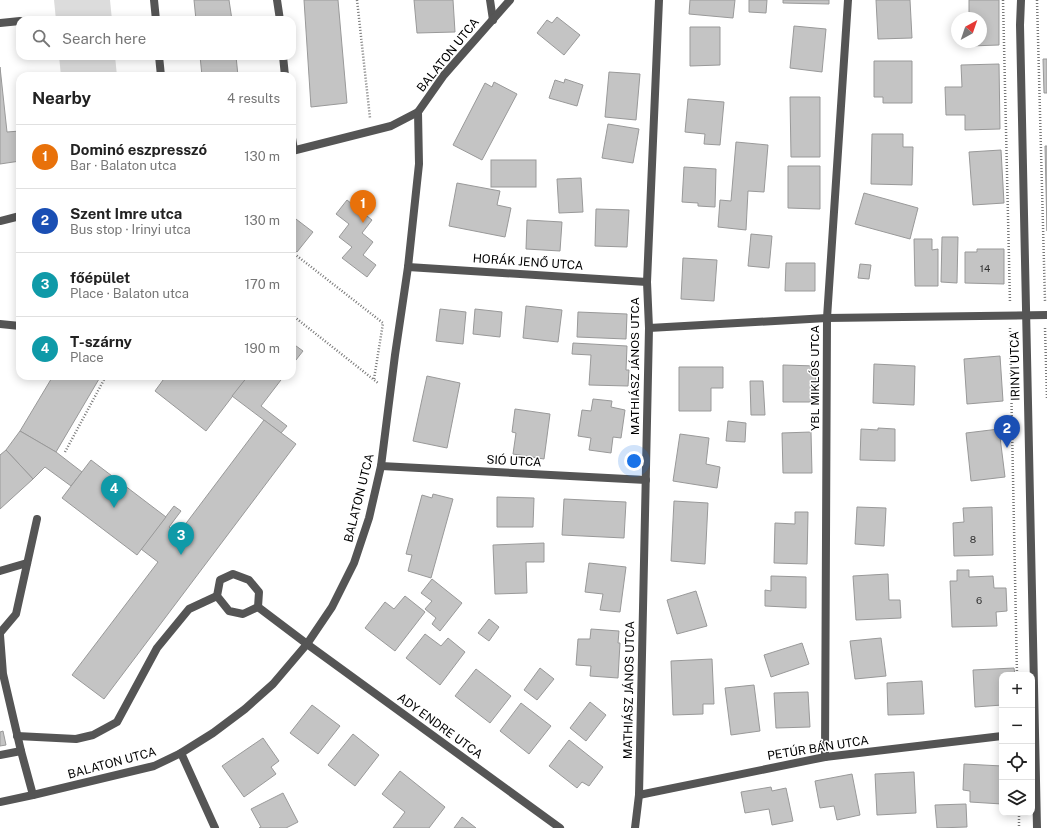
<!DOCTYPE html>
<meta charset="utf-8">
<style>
:root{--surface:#fff;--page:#f6f6f6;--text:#222;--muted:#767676;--line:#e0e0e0;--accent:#0b8043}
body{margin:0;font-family:"Public Sans",sans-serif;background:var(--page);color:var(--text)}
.controls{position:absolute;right:12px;bottom:12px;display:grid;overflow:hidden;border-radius:8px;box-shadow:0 2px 10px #0003}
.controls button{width:36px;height:36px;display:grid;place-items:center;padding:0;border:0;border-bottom:1px solid var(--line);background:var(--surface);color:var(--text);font:20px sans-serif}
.compass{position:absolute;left:951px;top:12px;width:36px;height:36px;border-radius:50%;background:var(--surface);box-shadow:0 2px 10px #0003;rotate:40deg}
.you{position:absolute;left:634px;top:461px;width:14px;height:14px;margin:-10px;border:3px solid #fff;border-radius:50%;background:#1a73e8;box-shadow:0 0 0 6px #1a73e833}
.badge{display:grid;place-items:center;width:26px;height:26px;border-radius:50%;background:var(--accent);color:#fff;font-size:13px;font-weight:700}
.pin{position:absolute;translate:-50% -33px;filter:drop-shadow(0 1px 2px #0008)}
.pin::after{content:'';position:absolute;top:21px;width:14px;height:12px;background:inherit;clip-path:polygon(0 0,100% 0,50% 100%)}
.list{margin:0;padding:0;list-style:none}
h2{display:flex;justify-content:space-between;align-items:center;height:52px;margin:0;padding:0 16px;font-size:17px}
h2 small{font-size:13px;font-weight:400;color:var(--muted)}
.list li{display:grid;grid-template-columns:26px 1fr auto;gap:12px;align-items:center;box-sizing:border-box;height:64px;padding:0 16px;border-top:1px solid var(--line)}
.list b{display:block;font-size:15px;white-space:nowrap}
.list p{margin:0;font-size:13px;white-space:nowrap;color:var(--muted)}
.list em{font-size:13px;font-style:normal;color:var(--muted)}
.icon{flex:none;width:22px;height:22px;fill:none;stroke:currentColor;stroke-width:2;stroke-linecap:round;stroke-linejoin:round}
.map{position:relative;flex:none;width:1047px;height:828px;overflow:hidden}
.search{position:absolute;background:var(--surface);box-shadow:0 2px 10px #0003;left:16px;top:16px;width:280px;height:44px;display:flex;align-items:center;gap:10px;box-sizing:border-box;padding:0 14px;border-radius:12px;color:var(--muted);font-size:15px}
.panel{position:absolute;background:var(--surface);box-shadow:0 2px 10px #0003;left:16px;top:72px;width:280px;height:308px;border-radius:12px}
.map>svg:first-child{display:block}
.green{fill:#dcdcdc}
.building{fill:#c4c4c4;stroke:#999}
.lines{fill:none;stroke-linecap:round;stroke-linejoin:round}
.path{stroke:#777;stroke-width:2.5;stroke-dasharray:1 2;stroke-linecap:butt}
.service{stroke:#555;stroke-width:8}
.minor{stroke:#555;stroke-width:8}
.tertiary{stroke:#555;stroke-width:8}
.labels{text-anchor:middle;stroke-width:3;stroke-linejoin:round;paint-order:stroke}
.number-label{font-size:10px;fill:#313131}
.street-label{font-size:12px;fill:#000;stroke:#fff}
</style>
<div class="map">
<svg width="1047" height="828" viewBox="0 0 1047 828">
<rect width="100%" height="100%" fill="#fff"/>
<!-- green -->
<g class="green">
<polygon points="54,0 110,0 112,20 56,20"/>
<polygon points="59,56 115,56 117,76 61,76"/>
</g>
<!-- building -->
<g class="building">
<polygon points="194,0 229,0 232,20 196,20"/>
<polygon points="304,0 338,0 347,103 311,107"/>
<polygon points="414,0 453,0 455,32 417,33"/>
<polygon points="690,0 735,0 733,18 689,14"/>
<polygon points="749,0 767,0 766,13 749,12"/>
<polygon points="783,0 829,0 829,4 783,3"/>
<polygon points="876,0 910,0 912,38 878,39"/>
<polygon points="969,0 999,0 999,45 970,46 970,42 981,42 981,18 969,18"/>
<polygon points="557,17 580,35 564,55 537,33 547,20 552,23"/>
<polygon points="794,26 826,29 822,72 790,68"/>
<polygon points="690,27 720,27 720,65 690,66"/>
<polygon points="200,56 236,56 238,76 202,76"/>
<polygon points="1043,59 1047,59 1047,93 1044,93"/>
<polygon points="874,61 912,61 912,103 883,103 883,97 874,97"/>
<polygon points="999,64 1000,129 965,130 965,115 946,115 945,87 962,87 961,65"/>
<polygon points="0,67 7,132 20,131 20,161 0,164"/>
<polygon points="609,72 640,74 636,120 605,117"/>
<polygon points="565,79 583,85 577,106 549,98 555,80 564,83"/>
<polygon points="494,82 517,94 482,160 453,145 485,83 492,87"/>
<polygon points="790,97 820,97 820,157 791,157"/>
<polygon points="688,99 724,102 720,145 704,144 705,134 685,132"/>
<polygon points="608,124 639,129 633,163 602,158"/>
<polygon points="872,134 903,134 903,147 913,147 912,185 871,184"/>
<polygon points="736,142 768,145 764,192 748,191 746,230 718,227 720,200 731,201"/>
<polygon points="1045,146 1047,146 1047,231"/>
<polygon points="1001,150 1004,203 973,205 969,152"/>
<rect x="491" y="160" width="45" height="27"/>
<polygon points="788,166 820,166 820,209 788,208"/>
<polygon points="684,167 716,169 715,207 698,206 698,203 682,202"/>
<polygon points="581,178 583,212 559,213 557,179"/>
<polygon points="457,183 500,191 497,205 511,208 505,237 449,226"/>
<polygon points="864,193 918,208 910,239 855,224"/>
<polygon points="347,200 372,220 362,233 373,242 363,255 376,265 367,277 342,258 352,247 339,237 349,224 336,214"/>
<polygon points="596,209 629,210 627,247 595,246"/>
<polygon points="292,216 313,232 297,252 292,248"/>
<polygon points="527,220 562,222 560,251 526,249"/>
<polygon points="751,234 772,236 769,268 748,266"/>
<polygon points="942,237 958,237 957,283 941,282"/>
<polygon points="914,239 932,239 932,250 938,249 938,286 915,286"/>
<polygon points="977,249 1004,249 1004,284 965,283 965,252 977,252"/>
<polygon points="683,258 717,260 714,301 681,299"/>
<polygon points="786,263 815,263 815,291 785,291"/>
<polygon points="860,264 871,265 869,279 858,278"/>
<polygon points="526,306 562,310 558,342 523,338"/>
<polygon points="440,309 466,312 463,344 436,341"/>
<polygon points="475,309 502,312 500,337 473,334"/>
<polygon points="578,312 627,314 626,339 577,337"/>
<polygon points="292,343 303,351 292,365"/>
<polygon points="573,343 627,346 626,370 629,370 628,386 589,385 591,355 572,354"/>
<polygon points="1000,356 1003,401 967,404 964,359"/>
<polygon points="874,364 915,366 914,405 873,403"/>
<polygon points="783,365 816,366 815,402 783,402"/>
<polygon points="679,367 723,367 723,388 711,388 711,411 679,411"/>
<polygon points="53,376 95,376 99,379 56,452 20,431"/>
<polygon points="166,376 248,376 206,431 155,391"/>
<polygon points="248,376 284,376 261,406 287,426 281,433 232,396"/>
<polygon points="427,376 460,383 447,448 413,441"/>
<polygon points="750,381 763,381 765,415 751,415"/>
<polygon points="593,399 612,401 611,407 625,410 621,438 613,437 611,453 589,450 591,438 578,436 582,410 591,411"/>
<polygon points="515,409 550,414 544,459 513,454 516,433 512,432"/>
<polygon points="264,420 296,444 104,699 72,675 158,562 141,549 174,506 181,511 169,527 178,534"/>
<polygon points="728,421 746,423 745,442 726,441"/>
<polygon points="878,428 895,429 895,461 860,460 861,429 878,430"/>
<polygon points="999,429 1005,477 971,481 966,433"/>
<polygon points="20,431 56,452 82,472 71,486 45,467 33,479 6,450"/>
<polygon points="811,432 812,473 783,473 782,433"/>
<polygon points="680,434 709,438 706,464 720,467 717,488 673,481"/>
<polygon points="6,450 33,479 0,509 0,455"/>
<polygon points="91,460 166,517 137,555 62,498"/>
<polygon points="433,494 453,499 431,578 408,571 412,555 406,554 422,495 432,498"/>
<polygon points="497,497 534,498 533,527 497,527"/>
<polygon points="564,499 626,502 624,538 562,535"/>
<polygon points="674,501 708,503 705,564 671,561"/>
<polygon points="857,507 886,508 884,546 855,544"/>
<polygon points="992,507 993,555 954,556 953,523 964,522 963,508"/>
<polygon points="795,512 808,512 807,564 774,563 775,523 795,524"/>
<polygon points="544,543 544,562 526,562 527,593 495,594 493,545"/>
<polygon points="589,563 626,567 620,612 600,610 603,594 585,592"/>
<polygon points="957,570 969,570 969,577 993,576 994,588 1006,588 1007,611 996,612 997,626 952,627 950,581 957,581"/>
<polygon points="888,574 889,600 900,600 901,618 856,620 853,576"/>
<polygon points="771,576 806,577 806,608 765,606 765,590 771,591"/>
<polygon points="432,579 462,603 440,631 432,624 436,618 425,609 432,601 421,593"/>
<polygon points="696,591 707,626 677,634 667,600"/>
<polygon points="405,596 425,612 395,651 365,628 385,602 394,609"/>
<polygon points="489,619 499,627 489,641 478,633"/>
<polygon points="591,629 619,631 618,643 620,643 618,678 590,676 591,666 576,665 578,639 590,639"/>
<polygon points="425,634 441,646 448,638 465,652 440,685 406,658"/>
<polygon points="881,638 886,676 855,679 850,641"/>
<polygon points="802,643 809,664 771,677 764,655"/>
<polygon points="712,659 714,704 703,704 703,714 673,715 671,661"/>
<polygon points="540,668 554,679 537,700 524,690"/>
<polygon points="1014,668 1015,675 1002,675 1002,705 975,707 973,670"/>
<polygon points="476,669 511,696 490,723 455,696"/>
<polygon points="922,681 924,714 888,715 887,683"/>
<polygon points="754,685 760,731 731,735 725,688"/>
<polygon points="808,692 810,727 776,728 774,693"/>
<polygon points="590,702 606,715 586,741 570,728"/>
<polygon points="521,703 551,726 529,754 500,731"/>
<polygon points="312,705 340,726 318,754 290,733"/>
<polygon points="3,731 6,745 0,746 0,732"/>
<polygon points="353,734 379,755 355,786 328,765"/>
<polygon points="263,738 279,761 271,767 276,774 244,797 222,766"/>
<polygon points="569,740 603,767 589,786 582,782 577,788 549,766"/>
<polygon points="964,764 1002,766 1002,804 970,802 970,791 963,790"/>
<polygon points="400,771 445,807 429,828 393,828 405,812 382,794"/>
<polygon points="914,772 916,813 877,815 875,774"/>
<polygon points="852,774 860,815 837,820 834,806 820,808 815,781"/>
<polygon points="771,787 772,791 786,788 793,821 772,825 769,809 745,813 741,792"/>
<polygon points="283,793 298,822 286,828 259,828 261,827 251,809"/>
<polygon points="966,804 967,827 937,828 935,805"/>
<polygon points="462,817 476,828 454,828"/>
</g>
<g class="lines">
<!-- path -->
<g class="path">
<polyline points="357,0 370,118"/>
<polyline points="1003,0 1010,303"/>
<polyline points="1037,0 1045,301"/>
<polyline points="292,252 383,323 374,379"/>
<polyline points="292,315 378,383"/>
<polyline points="1010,328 1017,675"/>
<polyline points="1045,328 1047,399"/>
<polyline points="65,452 106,376"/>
<polyline points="1019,813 1019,828"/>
</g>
<!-- service -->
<g class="service">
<polyline points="277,0 280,20"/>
<polyline points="490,0 493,20"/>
<polyline points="33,20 36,20"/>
<polyline points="0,23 20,21"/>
<polyline points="283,56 285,76"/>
<polyline points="292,138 294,150"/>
<polyline points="0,324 20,326"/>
<polyline points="0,571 27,563"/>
<polygon points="233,574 249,580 259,592 258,607 243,614 229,611 217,596 220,580"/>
<polyline points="258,607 307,644"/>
<polyline points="0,633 16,614 37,519"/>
<polyline points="0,635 3,674 21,751"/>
<polyline points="17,736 76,739 93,735 117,722 157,648 189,609 217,596"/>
<polyline points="0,755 21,751 33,795"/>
</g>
<!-- minor -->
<g class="minor">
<polyline points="154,0 156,20"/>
<polyline points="159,56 161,76"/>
<polyline points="292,151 391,126 418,112"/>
<polyline points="0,221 20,216"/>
<polyline points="408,267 647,282"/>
<polyline points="649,328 827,318 1047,315"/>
<polyline points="381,466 646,480"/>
<polyline points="307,644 560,828"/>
<polyline points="181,753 215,828"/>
<polyline points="825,757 827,318 848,0"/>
<polyline points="639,795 825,757 1002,736"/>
<polyline points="0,802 33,795 154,766 181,753 213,733 245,709 273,684 307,644 332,607 354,563 369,518 381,466 395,355 408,267 419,164 418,112 444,75 510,0"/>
<polyline points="635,828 639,795 649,328 647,282 659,0"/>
</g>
<!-- tertiary -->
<polyline class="tertiary" points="1021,0 1020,25 1037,828"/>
</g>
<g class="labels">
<!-- number labels -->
<g class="number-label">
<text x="985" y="272">14</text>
<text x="973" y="543">8</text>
<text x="979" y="604">6</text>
</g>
<!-- street labels -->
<g class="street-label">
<text transform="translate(448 55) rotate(-51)" y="4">BALATON UTCA</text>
<text transform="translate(528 262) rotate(4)" y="4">HORÁK JENŐ UTCA</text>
<text transform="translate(635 366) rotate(-90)" y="4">MATHIÁSZ JÁNOS UTCA</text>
<text transform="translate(1015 366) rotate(-91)" y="4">IRINYI UTCA</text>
<text transform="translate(815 378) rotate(-90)" y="4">YBL MIKLÓS UTCA</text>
<text transform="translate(514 461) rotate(3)" y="4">SIÓ UTCA</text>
<text transform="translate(359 498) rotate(-76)" y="4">BALATON UTCA</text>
<text transform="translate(629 690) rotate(-89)" y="4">MATHIÁSZ JÁNOS UTCA</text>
<text transform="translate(440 726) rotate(36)" y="4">ADY ENDRE UTCA</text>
<text transform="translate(818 748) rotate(-9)" y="4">PETÚR BÁN UTCA</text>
<text transform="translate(112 763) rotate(-15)" y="4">BALATON UTCA</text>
</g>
</g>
</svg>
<div class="controls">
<button>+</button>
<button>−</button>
<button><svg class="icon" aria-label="locate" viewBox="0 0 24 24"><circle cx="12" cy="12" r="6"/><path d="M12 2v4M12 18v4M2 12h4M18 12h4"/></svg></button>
<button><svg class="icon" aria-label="layers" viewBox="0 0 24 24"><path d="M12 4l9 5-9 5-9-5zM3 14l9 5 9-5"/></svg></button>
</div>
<svg class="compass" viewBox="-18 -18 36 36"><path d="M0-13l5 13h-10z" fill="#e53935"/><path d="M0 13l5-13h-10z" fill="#767676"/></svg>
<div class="you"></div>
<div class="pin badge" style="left:363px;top:223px;background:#e8710a">1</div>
<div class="pin badge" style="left:1007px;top:448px;background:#1a4fb4">2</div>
<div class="pin badge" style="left:181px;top:555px;background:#0f9aa8">3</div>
<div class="pin badge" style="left:114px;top:508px;background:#0f9aa8">4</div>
<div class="search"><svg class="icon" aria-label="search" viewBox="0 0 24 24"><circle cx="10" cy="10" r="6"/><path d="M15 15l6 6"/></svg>Search here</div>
<section class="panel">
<h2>Nearby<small>4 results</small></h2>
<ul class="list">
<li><span class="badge" style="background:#e8710a">1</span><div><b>Dominó eszpresszó</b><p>Bar · Balaton utca</p></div><em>130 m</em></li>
<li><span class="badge" style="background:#1a4fb4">2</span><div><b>Szent Imre utca</b><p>Bus stop · Irinyi utca</p></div><em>130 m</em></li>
<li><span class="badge" style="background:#0f9aa8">3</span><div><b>főépület</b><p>Place · Balaton utca</p></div><em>170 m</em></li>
<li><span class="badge" style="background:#0f9aa8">4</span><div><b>T-szárny</b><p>Place</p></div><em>190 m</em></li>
</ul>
</section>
</div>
